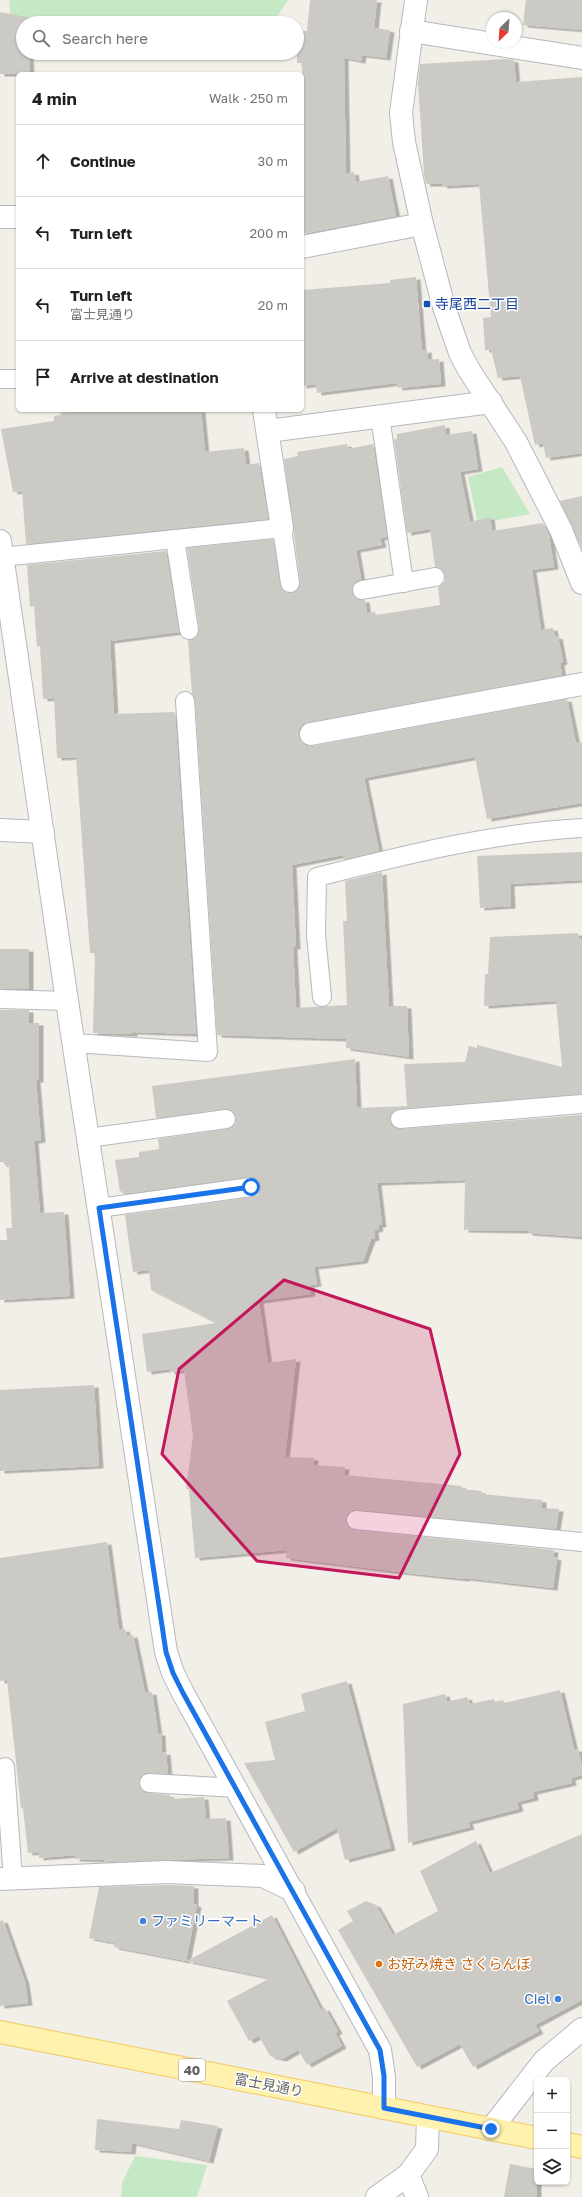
<!DOCTYPE html>
<meta charset="utf-8">
<style>
:root{--surface:#fff;--page:#f6f6f6;--text:#202124;--muted:#757577;--line:#e0e0e0}
body{margin:0;font-family:"Golos Text","Noto Sans JP",sans-serif;background:var(--page);color:var(--text)}
.controls{position:absolute;right:12px;bottom:12px;display:grid;overflow:hidden;border-radius:6px;box-shadow:0 1px 3px #0004}
.controls button{width:36px;height:36px;display:grid;place-items:center;padding:0;border:0;border-bottom:1px solid var(--line);background:var(--surface);color:var(--text);font:20px sans-serif}
.compass{position:absolute;left:486px;top:12px;width:36px;height:36px;border-radius:50%;background:var(--surface);box-shadow:0 1px 3px #0004;rotate:205deg}
.stop{position:absolute;width:12px;height:12px;margin:-9px;border:3px solid #1a73e8;border-radius:50%;background:#fff}
.stop.end{background:#1a73e8;border-color:#fff;box-shadow:0 1px 4px #0008}
.list{margin:0;padding:0;list-style:none}
h2{display:flex;justify-content:space-between;align-items:center;height:52px;margin:0;padding:0 16px;font-size:17px}
h2 small{font-size:13px;font-weight:400;color:var(--muted)}
.list li{display:grid;grid-template-columns:26px 1fr auto;gap:12px;align-items:center;box-sizing:border-box;height:72px;padding:0 16px;border-top:1px solid var(--line)}
.list b{display:block;font-size:15px;white-space:nowrap}
.list p{margin:0;font-size:13px;white-space:nowrap;color:var(--muted)}
.list em{font-size:13px;font-style:normal;color:var(--muted)}
.icon{flex:none;width:22px;height:22px;fill:none;stroke:currentColor;stroke-width:2;stroke-linecap:round;stroke-linejoin:round}
.map{position:relative;flex:none;width:582px;height:2197px;overflow:hidden}
.search{position:absolute;background:var(--surface);box-shadow:0 1px 3px #0004;left:16px;top:16px;width:288px;height:44px;display:flex;align-items:center;gap:10px;box-sizing:border-box;padding:0 14px;border-radius:22px;color:var(--muted);font-size:15px}
.panel{position:absolute;background:var(--surface);box-shadow:0 1px 3px #0004;left:16px;top:72px;width:288px;height:340px;border-radius:6px}
.map>svg:first-child{display:block}
.green{fill:#c5e8c5}
.building{fill:#cccac5;filter:url(#shadow)}
.lines{fill:none;stroke-linecap:round;stroke-linejoin:round}
.service-casing{stroke:#b5b8bc;stroke-width:20}
.minor-casing{stroke:#b5b8bc;stroke-width:24}
.tertiary-casing{stroke:#b5b8bc;stroke-width:24}
.primary-casing{stroke:#f2c960;stroke-width:24}
.service{stroke:#fff;stroke-width:18}
.minor{stroke:#fff;stroke-width:22}
.tertiary{stroke:#fff;stroke-width:22}
.primary{stroke:#fff2af;stroke-width:22}
.route{stroke:#1a73e8;stroke-width:5}
.marked{fill:#c2185b;fill-opacity:0.2;stroke:#c2185b;stroke-width:3;stroke-linejoin:round}
.transit-dot{fill:#1a4fb4;stroke:#fff;stroke-width:1.5}
.shop-dot{fill:#3f7fe0;stroke:#fff;stroke-width:1.5}
.food-dot{fill:#e8710a;stroke:#fff;stroke-width:1.5}
.labels{text-anchor:middle;stroke-width:3;stroke-linejoin:round;paint-order:stroke}
.shield{fill:#fff;stroke:#8f9295;stroke-width:1}
.shield-label{font-size:13px;font-weight:bold;fill:#5f6368}
.transit-label{font-size:14px;fill:#164399;stroke:#fff;text-anchor:start}
.shop-label{font-size:14px;fill:#366cbe;stroke:#fff;text-anchor:start}
.food-label{font-size:14px;fill:#c56008;stroke:#fff;text-anchor:start}
.street-label{font-size:14px;fill:#5f6368;stroke:#fff}
</style>
<div class="map">
<svg width="582" height="2197" viewBox="0 0 582 2197">
<defs>
<filter id="shadow"><feDropShadow dx="4.5" dy="2.5" stdDeviation="0" flood-color="#0004"/></filter>
</defs>
<rect width="100%" height="100%" fill="#f1efe8"/>
<!-- green -->
<g class="green">
<polygon points="9,0 288,0 273,23 23,23 11,20"/>
<polygon points="502,467 530,514 478,524 468,477"/>
<polygon points="135,2156 207,2165 197,2197 121,2197 122,2183"/>
</g>
<!-- building -->
<g class="building">
<polygon points="310,0 377,0 374,28 390,30 386,58 362,55 361,61 344,58 346,174 354,172 356,182 388,176 396,216 302,234 302,63 297,63 297,31 307,31"/>
<polygon points="526,0 582,0 582,30 523,25"/>
<polygon points="0,12 59,23 23,23 23,53 29,53 30,74 0,74"/>
<polygon points="506,59 514,60 516,82 582,77 582,453 546,458 543,443 535,445 520,376 498,378 491,350 485,350 483,318 491,317 479,184 443,186 442,184 426,184 424,174 418,83 420,64"/>
<polygon points="416,277 422,351 427,350 428,360 439,359 441,384 398,388 397,383 317,393 316,384 302,386 302,290 390,283 390,280"/>
<polygon points="80,410 201,410 205,452 244,448 246,465 259,463 268,519 26,544 22,491 13,492 1,429 54,421 54,416 61,415 60,413"/>
<polygon points="445,425 446,435 472,431 478,469 460,472 470,522 490,517 492,531 543,523 549,535 554,567 532,570 541,630 553,628 555,637 558,636 563,662 560,663 562,675 309,722 303,724 299,729 299,737 306,746 313,746 567,699 576,743 582,742 582,803 487,819 475,757 364,778 379,851 344,860 343,855 292,865 296,947 293,947 296,1008 347,1005 343,921 347,921 345,881 382,872 389,1006 407,1006 409,1057 346,1048 346,1039 217,1035 195,700 192,694 188,640 196,638 199,628 187,548 273,539 282,589 286,593 296,591 300,581 284,459 298,456 297,452 347,444 348,449 373,444 387,537 380,538 382,545 356,550 361,579 355,582 352,592 358,600 365,600 367,613 375,612 376,615 440,605 438,587 445,581 445,575 443,570 435,567 430,529 407,533 394,439 397,439 397,434"/>
<polygon points="582,496 582,549 560,501"/>
<polygon points="166,551 179,632 110,641 114,714 175,712 196,1034 133,1032 133,1034 93,1033 95,953 90,953 76,757 57,758 54,698 43,699 40,646 37,647 34,606 30,607 27,565"/>
<polygon points="582,852 582,880 510,884 511,906 480,908 477,856"/>
<polygon points="578,933 579,938 582,938 582,1094 399,1109 394,1111 390,1119 392,1125 401,1129 582,1115 582,1237 528,1233 528,1231 464,1230 465,1180 377,1183 382,1225 378,1225 379,1229 374,1230 375,1238 371,1239 363,1261 314,1267 317,1284 310,1285 311,1294 259,1301 268,1363 296,1359 285,1457 314,1458 313,1465 345,1467 344,1475 462,1486 461,1489 481,1491 481,1494 542,1500 542,1508 559,1509 556,1529 357,1510 347,1514 346,1519 350,1528 355,1530 554,1550 553,1557 557,1558 553,1588 465,1578 465,1579 416,1574 286,1558 287,1550 195,1558 189,1489 186,1489 193,1436 184,1370 170,1372 170,1369 147,1372 142,1334 216,1323 151,1290 149,1270 133,1272 125,1215 252,1197 258,1195 261,1186 259,1180 250,1177 123,1194 122,1191 120,1192 115,1160 139,1157 139,1152 159,1149 158,1139 227,1129 236,1123 234,1112 225,1109 156,1118 152,1086 355,1059 357,1108 407,1106 404,1064 465,1062 469,1046 477,1048 477,1045 562,1067 556,1001 484,1006 485,974 488,974 490,937"/>
<rect x="0" y="949" width="29" height="40"/>
<polygon points="0,1010 29,1010 29,1023 39,1023 39,1080 36,1080 41,1140 34,1141 40,1213 64,1212 70,1296 0,1300 0,1240 7,1240 6,1228 12,1228 9,1167 6,1167 5,1162 0,1162"/>
<polygon points="94,1385 99,1466 0,1471 0,1390"/>
<polygon points="107,1542 119,1630 125,1629 127,1636 133,1635 145,1693 152,1692 158,1733 161,1733 162,1753 166,1752 168,1774 145,1773 140,1778 139,1787 148,1793 170,1795 170,1799 204,1797 206,1819 226,1818 229,1858 104,1862 105,1860 75,1859 76,1855 39,1858 39,1852 28,1853 23,1808 21,1808 7,1680 0,1681 0,1558"/>
<polygon points="347,1681 391,1848 345,1860 337,1828 294,1852 244,1763 275,1760 265,1722 305,1711 301,1694"/>
<polygon points="560,1690 574,1749 578,1749 582,1766 582,1775 571,1778 572,1783 533,1792 534,1798 517,1802 519,1809 468,1822 470,1827 408,1843 403,1704 445,1694 447,1702 467,1697 470,1704 494,1699 495,1702 503,1700 504,1703"/>
<polygon points="582,1834 582,2000 535,2025 539,2031 473,2067 460,2044 417,2067 338,1930 353,1921 347,1911 366,1901 376,1905 393,1935 438,1911 420,1871 476,1841 490,1873"/>
<polygon points="167,1885 194,1886 194,1904 197,1905 186,1961 114,1947 115,1943 89,1938 99,1887"/>
<polygon points="272,1915 321,2010 325,2008 338,2031 335,2033 342,2046 307,2065 298,2050 282,2059 270,2056 259,2036 249,2041 227,2001 270,1978 187,1961"/>
<polygon points="3,1920 25,1982 28,2003 0,2006 0,1921"/>
<polygon points="97,2119 179,2129 181,2120 218,2126 209,2161 132,2143 131,2152 95,2150"/>
<polygon points="510,2164 537,2169 537,2197 504,2197"/>
</g>
<g class="lines">
<!-- service casing -->
<g class="service-casing">
<g id="service">
<polyline points="0,379 18,379"/>
<polyline points="380,416 404,583"/>
<polyline points="175,539 189,630"/>
<polyline points="2,557 282,528 290,583"/>
<polyline points="362,590 435,577"/>
<path d="M322,997L316,935L317,877C405,855 491,833 582,828"/>
<polyline points="0,999 67,1001"/>
<polyline points="74,1043 208,1052 185,701"/>
<polyline points="400,1119 582,1104"/>
<polyline points="88,1138 226,1119"/>
<polyline points="99,1208 251,1187"/>
<polyline points="356,1520 582,1542"/>
<polyline points="5,1767 13,1879"/>
<polyline points="149,1783 237,1788"/>
</g>
</g>
<!-- minor casing -->
<g class="minor-casing">
<g id="minor">
<polyline points="416,0 401,113 404,142 422,224 444,307 460,353 469,370 516,442 561,530 582,583"/>
<polyline points="411,31 582,58"/>
<polyline points="0,217 18,217"/>
<polyline points="302,247 422,224"/>
<polyline points="264,410 282,528"/>
<polyline points="268,431 491,402"/>
<polyline points="311,734 582,684"/>
<polyline points="0,830 43,832"/>
<polyline points="0,1879 167,1872 263,1876 294,1891"/>
<polyline points="491,2129 544,2061 582,2029"/>
<polyline points="408,2175 417,2197"/>
<polyline points="377,2197 408,2175 427,2149 428,2117"/>
</g>
</g>
<!-- tertiary casing -->
<g class="tertiary-casing">
<polyline id="tertiary" points="0,541 67,1001 166,1652 173,1673 183,1693 380,2050 384,2077 384,2108"/>
</g>
<!-- primary casing -->
<g class="primary-casing">
<g id="primary">
<polyline points="0,2032 537,2138"/>
<polyline points="567,2144 582,2147"/>
</g>
</g>
<!-- service -->
<use href="#service" class="service"/>
<!-- minor -->
<use href="#minor" class="minor"/>
<!-- tertiary -->
<use href="#tertiary" class="tertiary"/>
<!-- primary -->
<use href="#primary" class="primary"/>
</g>
<g class="lines">
<!-- route -->
<polyline class="route" points="251,1187 99,1208 166,1652 173,1673 183,1693 380,2050 384,2076 384,2108 491,2129"/>
</g>
<!-- marked area -->
<path class="marked" d="M284,1280L430,1329L460,1454L399,1578L257,1561L162,1454L179,1369Z"/>
<!-- markers -->
<rect class="transit-dot" x="423" y="300" width="8" height="8" rx="2"/>
<g class="shop-dot">
<circle cx="143" cy="1921" r="4"/>
<circle cx="558" cy="1999" r="4"/>
</g>
<circle class="food-dot" cx="379" cy="1964" r="4"/>
<g class="labels">
<!-- shield labels -->
<rect class="shield" x="179" y="2059" width="26" height="22" rx="3"/>
<g class="shield-label">
<text x="192" y="2075">40</text>
</g>
<!-- transit labels -->
<g class="transit-label">
<text x="435" y="309">寺尾西二丁目</text>
</g>
<!-- shop labels -->
<g class="shop-label">
<text x="151" y="1926">ファミリーマート</text>
<text x="550" y="2004" text-anchor="end">Ciel</text>
</g>
<!-- food labels -->
<g class="food-label">
<text x="387" y="1969">お好み焼き さくらんぼ</text>
</g>
<!-- street labels -->
<g class="street-label">
<text transform="translate(269 2085) rotate(11)" y="5">富士見通り</text>
</g>
</g>
</svg>
<div class="controls">
<button>+</button>
<button>−</button>
<button><svg class="icon" aria-label="layers" viewBox="0 0 24 24"><path d="M12 4l9 5-9 5-9-5zM3 14l9 5 9-5"/></svg></button>
</div>
<svg class="compass" viewBox="-18 -18 36 36"><path d="M0-13l5 13h-10z" fill="#e53935"/><path d="M0 13l5-13h-10z" fill="#757577"/></svg>
<div class="stop" style="left:251px;top:1187px"></div>
<div class="stop end" style="left:491px;top:2129px"></div>
<div class="search"><svg class="icon" aria-label="search" viewBox="0 0 24 24"><circle cx="10" cy="10" r="6"/><path d="M15 15l6 6"/></svg>Search here</div>
<section class="panel">
<h2>4 min<small>Walk · 250 m</small></h2>
<ul class="list">
<li><svg class="icon" aria-label="ahead" viewBox="0 0 24 24"><path d="M12 20V5M6 11l6-6 6 6"/></svg><div><b>Continue</b></div><em>30 m</em></li>
<li><svg class="icon" aria-label="left" viewBox="0 0 24 24"><path d="M17 20v-9H6M10 6l-5 5 5 5"/></svg><div><b>Turn left</b></div><em>200 m</em></li>
<li><svg class="icon" aria-label="left" viewBox="0 0 24 24"><path d="M17 20v-9H6M10 6l-5 5 5 5"/></svg><div><b>Turn left</b><p>富士見通り</p></div><em>20 m</em></li>
<li><svg class="icon" aria-label="arrive" viewBox="0 0 24 24"><path d="M6 21V4h12l-3 4 3 4H6"/></svg><div><b>Arrive at destination</b></div></li>
</ul>
</section>
</div>
